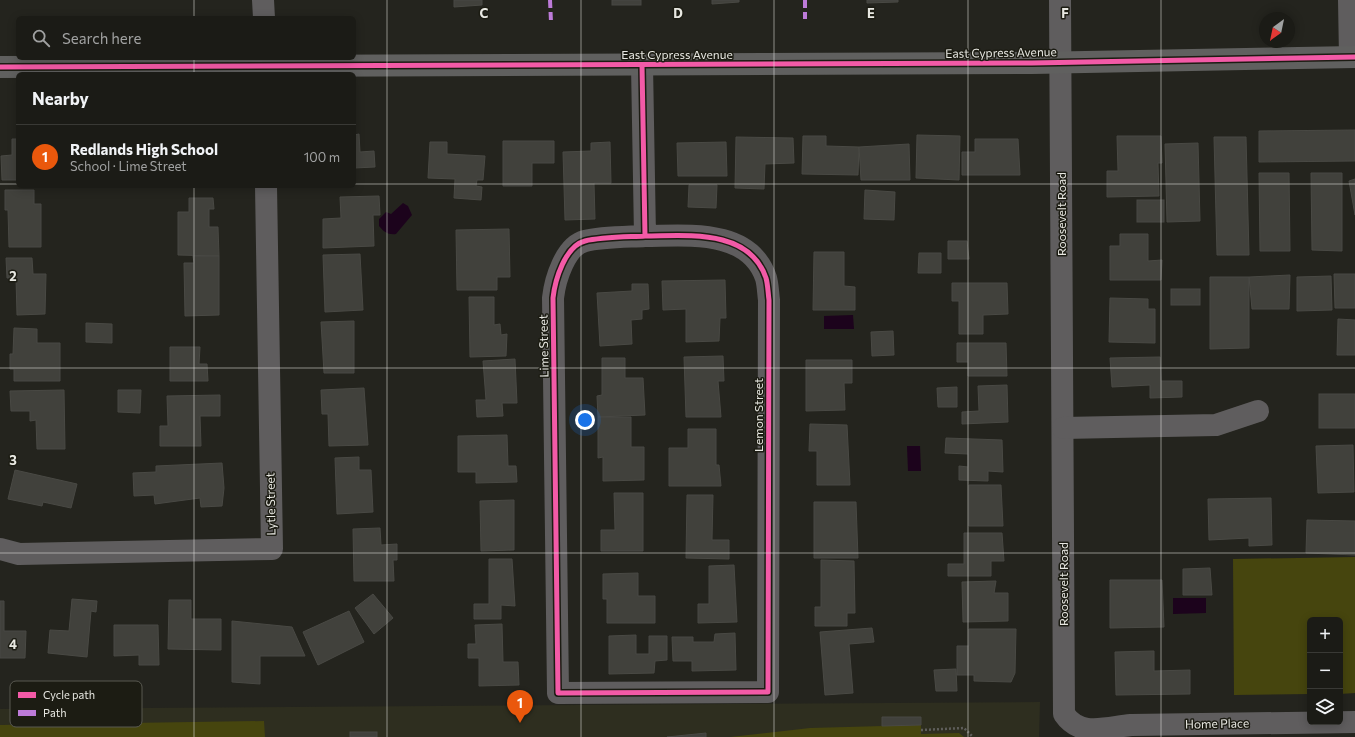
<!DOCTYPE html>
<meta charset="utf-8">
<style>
:root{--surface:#1b1b16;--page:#24241f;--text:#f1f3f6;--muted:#a0a1a1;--line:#393935;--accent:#ea580c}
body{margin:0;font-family:Commissioner,sans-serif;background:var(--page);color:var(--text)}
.controls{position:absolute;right:12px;bottom:12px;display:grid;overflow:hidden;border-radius:6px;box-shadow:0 2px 10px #0003}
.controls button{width:36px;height:36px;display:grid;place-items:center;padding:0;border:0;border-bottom:1px solid var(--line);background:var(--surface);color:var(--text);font:20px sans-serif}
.compass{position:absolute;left:1259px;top:12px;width:36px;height:36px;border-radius:50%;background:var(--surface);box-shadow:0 2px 10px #0003;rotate:213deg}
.you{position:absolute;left:585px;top:420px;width:14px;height:14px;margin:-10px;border:3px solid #fff;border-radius:50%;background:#1a73e8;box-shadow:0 0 0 6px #1a73e833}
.badge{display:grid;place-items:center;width:26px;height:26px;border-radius:50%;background:var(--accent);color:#fff;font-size:13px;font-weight:700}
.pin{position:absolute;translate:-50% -33px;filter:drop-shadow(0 1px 2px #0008)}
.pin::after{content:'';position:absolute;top:21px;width:14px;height:12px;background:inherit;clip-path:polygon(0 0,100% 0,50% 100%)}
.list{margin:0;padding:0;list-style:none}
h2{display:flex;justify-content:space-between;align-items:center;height:52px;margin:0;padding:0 16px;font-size:17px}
h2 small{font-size:13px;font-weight:400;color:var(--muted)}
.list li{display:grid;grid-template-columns:26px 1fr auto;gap:12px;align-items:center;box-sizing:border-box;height:64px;padding:0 16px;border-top:1px solid var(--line)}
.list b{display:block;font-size:15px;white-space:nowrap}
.list p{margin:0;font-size:13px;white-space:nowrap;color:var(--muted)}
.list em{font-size:13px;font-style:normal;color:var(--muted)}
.icon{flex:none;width:22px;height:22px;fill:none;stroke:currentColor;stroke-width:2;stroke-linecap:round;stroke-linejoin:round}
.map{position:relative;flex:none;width:1355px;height:737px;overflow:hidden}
.search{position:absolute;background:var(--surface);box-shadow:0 2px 10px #0003;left:16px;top:16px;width:340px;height:44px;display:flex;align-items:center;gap:10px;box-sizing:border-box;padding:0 14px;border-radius:6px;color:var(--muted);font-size:15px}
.panel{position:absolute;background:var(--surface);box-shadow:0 2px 10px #0003;left:16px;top:72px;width:340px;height:116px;border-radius:6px}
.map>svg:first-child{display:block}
.built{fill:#2e2e1f}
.green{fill:#46450e}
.water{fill:#1c031c}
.building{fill:#41413c;stroke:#494944}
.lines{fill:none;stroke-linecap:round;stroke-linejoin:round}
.path{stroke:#5f5e5b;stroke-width:2.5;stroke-dasharray:2 2;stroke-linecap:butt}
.street{stroke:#5f5d5e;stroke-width:22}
.secondary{stroke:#60605f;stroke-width:22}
.quiet{stroke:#bd7bd9;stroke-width:4;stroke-dasharray:8 4;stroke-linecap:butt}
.cycleway-casing{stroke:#1c1c13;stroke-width:8}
.cycleway{stroke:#f35aa7;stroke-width:5}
.grid{fill:none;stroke:#e8e8e2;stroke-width:1;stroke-opacity:0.55}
.labels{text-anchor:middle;stroke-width:3;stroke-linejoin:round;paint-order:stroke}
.street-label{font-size:12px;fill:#e8e8e2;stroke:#1c1c13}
.key{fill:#1c1c13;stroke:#595951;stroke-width:1}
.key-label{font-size:11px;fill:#e8e8e2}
.grid-label{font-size:13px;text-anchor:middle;font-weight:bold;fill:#e8e8e2;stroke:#1c1c13;stroke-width:3;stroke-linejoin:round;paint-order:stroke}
</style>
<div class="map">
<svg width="1355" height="737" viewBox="0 0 1355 737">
<rect width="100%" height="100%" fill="#24241e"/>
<!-- built -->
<polygon class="built" points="1040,702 1039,737 0,737 0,709"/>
<!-- green -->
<g class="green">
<polygon points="1355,557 1355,693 1340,694 1340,620 1310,620 1310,694 1234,695 1233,559"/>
<polygon points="264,721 265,737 0,737 0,725"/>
<polygon points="921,725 921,734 959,733 964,737 730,737 810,728"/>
</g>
<!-- water -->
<g class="water">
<path d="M403,203L408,206L412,215L396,234C388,235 384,232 379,226V219L386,212L391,214Z"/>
<polygon points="853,315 854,329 824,329 824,316"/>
<polygon points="907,446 920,446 921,471 908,471"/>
<polygon points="1173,598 1206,598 1206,613 1173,614"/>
</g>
<!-- building -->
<g class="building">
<polygon points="454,0 482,0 482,5 454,7"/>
<rect x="612" y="0" width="29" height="5"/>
<polygon points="712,0 739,0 739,2 712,4"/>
<polygon points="867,0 898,0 898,2 867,3"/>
<polygon points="1355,130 1355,161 1259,162 1259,131"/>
<polygon points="359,134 360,152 374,151 375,167 354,168 354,135"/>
<polygon points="917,135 960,136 959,180 916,178"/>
<polygon points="803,136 826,136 826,146 859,147 858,175 802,174"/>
<polygon points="1117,136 1161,136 1162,163 1158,163 1159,196 1107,197 1107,171 1118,171"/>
<polygon points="736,137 793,138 794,163 765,164 764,189 735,188"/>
<polygon points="1214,137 1246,137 1249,255 1217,255"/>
<polygon points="12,139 18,139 18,180 2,180 1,156 12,155"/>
<polygon points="975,139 1018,139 1020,175 962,175 962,152 975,152"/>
<polygon points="503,141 554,141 554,163 532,163 532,186 503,186"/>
<polygon points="430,142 447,142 447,154 485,156 483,180 477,180 476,186 482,187 481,200 454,198 455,179 428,178"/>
<polygon points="610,142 611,183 594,183 595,219 565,220 563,152 591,151 591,143"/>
<polygon points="726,142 727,176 678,176 677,143"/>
<polygon points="1198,143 1200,221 1167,222 1165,144"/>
<polygon points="909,144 910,180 861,180 859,147"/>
<polygon points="1259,173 1289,173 1290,251 1260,251"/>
<polygon points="1311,173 1342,173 1342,251 1312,250"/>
<polygon points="1355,179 1355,215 1349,181"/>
<polygon points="689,185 717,185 716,208 688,207"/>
<polygon points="5,190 34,190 34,204 41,204 41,247 9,247 8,210 5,210"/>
<polygon points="865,190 895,192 894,220 864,219"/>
<polygon points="379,196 380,215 373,215 374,246 323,248 323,219 341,218 340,197"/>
<polygon points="189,198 213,198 214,209 209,209 209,227 218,227 219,256 178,255 178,212 189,212"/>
<rect x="1137" y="200" width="27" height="22"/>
<polygon points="509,229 510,277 497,277 497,290 457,290 456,230"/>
<polygon points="1120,234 1148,234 1148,261 1162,260 1161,280 1110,280 1110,246 1120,246"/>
<polygon points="948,241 967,241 969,259 948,259"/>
<polygon points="814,252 844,252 844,286 855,287 855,310 813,310"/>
<polygon points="919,253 941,253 941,273 918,273"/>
<polygon points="360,254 363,310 325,312 323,255"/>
<polygon points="193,256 219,256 219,315 185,316 184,263 194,263"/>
<polygon points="6,258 32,258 33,274 46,274 45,314 17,315 16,278 7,278"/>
<polygon points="1334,274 1355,274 1355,308 1335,308"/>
<polygon points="1290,275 1289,309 1252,309 1249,277"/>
<polygon points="1331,276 1332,310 1297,311 1297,277"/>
<polygon points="1210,277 1249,277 1249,348 1210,349"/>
<polygon points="725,280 726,318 720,318 719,341 686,342 686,309 663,310 662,281"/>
<polygon points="952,283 1007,283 1008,314 983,315 983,334 959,334 959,301 952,301"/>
<polygon points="632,284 648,284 649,309 642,310 642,319 631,320 632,344 600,346 597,293 632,291"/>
<rect x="1171" y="289" width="29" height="16"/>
<polygon points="469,297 494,297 494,325 500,324 501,335 507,334 506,356 470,357"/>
<polygon points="1110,298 1148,299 1148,309 1155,309 1155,343 1109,342"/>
<polygon points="1338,319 1355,320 1355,355 1337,355"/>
<polygon points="354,321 354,373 324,373 321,322"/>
<polygon points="86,323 112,324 112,343 86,342"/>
<polygon points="14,328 37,329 37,343 60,343 60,381 14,381 14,369 10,369 10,354 13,354"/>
<polygon points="893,331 894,355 872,356 871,332"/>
<polygon points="957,343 1006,343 1007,376 968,376 968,362 957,362"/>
<polygon points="170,347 200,347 199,364 207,364 208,381 170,381"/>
<polygon points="723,356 724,381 718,381 721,417 686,417 684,357"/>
<polygon points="1160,357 1161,381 1182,381 1182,397 1150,398 1150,385 1112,387 1110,358"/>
<polygon points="602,358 625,358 625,378 643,378 645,415 598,417 597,396 602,395"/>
<polygon points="515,359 517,403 502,403 503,416 477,417 476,400 486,400 483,361"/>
<polygon points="806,360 852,360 852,383 844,383 845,410 806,411"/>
<polygon points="1007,385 1008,422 962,424 962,412 979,411 978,386"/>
<polygon points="957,387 957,407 938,407 937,388"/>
<polygon points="364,388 368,445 329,446 328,414 322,414 321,390"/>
<polygon points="64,390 65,449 37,449 36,420 30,421 30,411 11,411 10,391"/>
<polygon points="118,390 141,390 140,413 118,412"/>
<rect x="1319" y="394" width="36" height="34"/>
<polygon points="220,395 220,416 200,416 201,446 160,446 160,426 168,426 167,396"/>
<polygon points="598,417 631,417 631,447 644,447 644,480 603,481 603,457 598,458"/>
<polygon points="810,424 847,425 850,485 817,485 817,451 809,451"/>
<polygon points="688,429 716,429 716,465 719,465 721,486 669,486 669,448 688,448"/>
<polygon points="507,435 508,466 516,466 517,482 476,483 476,472 458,472 458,436"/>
<polygon points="946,438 1002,440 1003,472 988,471 988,481 959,480 959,466 968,467 968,454 945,453"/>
<polygon points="1353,445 1354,492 1318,493 1316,446"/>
<polygon points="359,457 359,470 371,470 373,512 337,514 335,458"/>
<polygon points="222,463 224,488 222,506 201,507 200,498 155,504 154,495 134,496 133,473 156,472 156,466"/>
<polygon points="15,470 77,484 71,508 43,502 42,506 8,499"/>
<polygon points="969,485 1001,485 1003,526 969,526"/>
<polygon points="614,493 643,493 643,551 601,551 601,530 615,530"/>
<polygon points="687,495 713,495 712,540 729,540 729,559 686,558"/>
<polygon points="1271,498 1272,545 1249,546 1249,538 1209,540 1208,499"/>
<polygon points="514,500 514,550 481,551 480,501"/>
<polygon points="814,502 856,502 858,558 814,558"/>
<polygon points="1307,520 1355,521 1355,555 1306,553"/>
<polygon points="380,528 381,545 397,544 397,560 393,560 394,581 354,581 353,529"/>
<polygon points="964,533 1002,533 1004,561 991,561 991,576 948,576 948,564 964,564"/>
<polygon points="489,559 512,559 515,606 501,605 501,619 474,619 474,604 489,604"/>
<polygon points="821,560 854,561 855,613 847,613 847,626 815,626 815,607 821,607"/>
<polygon points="734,565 737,622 698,623 698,604 709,604 709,566"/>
<polygon points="1210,568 1212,595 1183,595 1183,569"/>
<polygon points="638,573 638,596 655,596 655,623 607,623 607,599 603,599 603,574"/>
<polygon points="1110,580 1162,580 1164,627 1110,628"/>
<polygon points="996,581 994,593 1008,593 1008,621 963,622 962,582"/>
<polygon points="373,594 393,618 374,634 355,608"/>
<polygon points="72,599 97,601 96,612 91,611 87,657 48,653 50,630 69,631"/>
<polygon points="169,600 191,600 191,619 221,619 221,650 168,649"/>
<polygon points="0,601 4,601 4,631 26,631 25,658 0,658"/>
<polygon points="349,611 364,642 318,665 303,632"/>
<polygon points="232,621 292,627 305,656 260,656 260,684 232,682"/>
<polygon points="502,624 503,662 518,662 519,685 479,686 479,658 468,658 468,644 476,644 475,625"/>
<polygon points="114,625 158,625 159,665 139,665 139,655 114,656"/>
<polygon points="872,628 874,642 849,644 853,693 825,695 820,632"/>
<polygon points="969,629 1016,629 1015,673 1011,682 974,681 974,675 957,675 957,646 969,646"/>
<polygon points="735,633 736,670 692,671 692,661 673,661 672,637 693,637 693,642 714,642 715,634"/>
<polygon points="636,635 636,654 649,654 649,636 667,636 667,660 655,661 654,673 609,674 609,636"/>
<polygon points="1154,651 1154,671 1190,670 1190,694 1116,695 1115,652"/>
<polygon points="956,669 957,691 936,691 934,670"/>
<polygon points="882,717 921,717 921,725 882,726"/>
<rect x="350" y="732" width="27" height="5"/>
<polygon points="706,733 706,737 667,737"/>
</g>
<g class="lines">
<!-- path -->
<polyline class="path" points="921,730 964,728 973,737"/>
<!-- street -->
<g class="street">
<polyline points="263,0 264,18"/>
<path d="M1060,0L1064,714C1080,737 1103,728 1131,725L1355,722"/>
<polyline points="1349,0 1350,57"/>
<path d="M642,65L645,236C628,237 601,237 585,241C565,246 555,280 553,298L558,693L768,692L769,300C768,293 768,285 766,278C749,228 686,236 645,236"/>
<polyline points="1063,428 1216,425 1258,411"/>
<polyline points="0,549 19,554 272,549 266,186"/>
</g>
<!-- secondary -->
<polyline class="secondary" points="0,67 1032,63 1355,57"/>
<!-- quiet -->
<g class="quiet">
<polyline points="550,0 551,22"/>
<polyline points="805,0 805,19"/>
</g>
<!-- cycleway casing -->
<g class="cycleway-casing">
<g id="cycleway">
<path d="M642,65L645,236C628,237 601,237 585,241C565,246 555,280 553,298L558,693L768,692L769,300C768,293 768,285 766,278C749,228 686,236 645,236"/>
<polyline points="0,67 1032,63 1355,57"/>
</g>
</g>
<!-- cycleway -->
<use href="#cycleway" class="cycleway"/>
</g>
<!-- grid -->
<path class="grid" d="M194,0V18M387,0V737M581,0V737M774,0V737M968,0V737M1161,0V737M194,58V74M0,184H18M354,184H1355M194,186V737M0,368H1355M0,553H1355"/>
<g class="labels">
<!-- street labels -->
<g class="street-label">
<text transform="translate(1001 53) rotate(-1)" y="4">East Cypress Avenue</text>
<text x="677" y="59">East Cypress Avenue</text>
<text transform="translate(1062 214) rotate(-90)" y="4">Roosevelt Road</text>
<text transform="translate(544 346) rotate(-91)" y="4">Lime Street</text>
<text transform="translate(759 415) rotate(-90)" y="4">Lemon Street</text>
<text transform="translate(271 504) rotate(-91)" y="4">Lytle Street</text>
<text transform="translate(1064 584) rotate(-90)" y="4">Roosevelt Road</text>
<text transform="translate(1217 724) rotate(-1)" y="4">Home Place</text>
</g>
</g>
<!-- legend -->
<rect x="10" y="681" width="132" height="46" rx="6" class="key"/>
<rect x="18" y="692" width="18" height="6" fill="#f35aa7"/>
<rect x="18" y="710" width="18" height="6" fill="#bd7bd9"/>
<g class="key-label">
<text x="43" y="699">Cycle path</text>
<text x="43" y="717">Path</text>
</g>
<g class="grid-label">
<text x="484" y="18">C</text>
<text x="678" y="18">D</text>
<text x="871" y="18">E</text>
<text x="1065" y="18">F</text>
<text x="13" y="281">2</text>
<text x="13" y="465">3</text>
<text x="13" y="649">4</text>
</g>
</svg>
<div class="controls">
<button>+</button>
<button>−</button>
<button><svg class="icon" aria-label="layers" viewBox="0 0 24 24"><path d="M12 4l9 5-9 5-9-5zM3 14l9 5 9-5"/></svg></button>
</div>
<svg class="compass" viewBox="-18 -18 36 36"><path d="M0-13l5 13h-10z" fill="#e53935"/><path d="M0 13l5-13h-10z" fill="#a0a1a1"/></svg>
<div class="you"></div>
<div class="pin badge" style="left:520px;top:723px">1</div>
<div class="search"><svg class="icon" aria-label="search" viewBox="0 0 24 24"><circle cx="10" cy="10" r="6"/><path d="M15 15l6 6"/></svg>Search here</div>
<section class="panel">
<h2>Nearby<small></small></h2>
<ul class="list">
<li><span class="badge">1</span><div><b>Redlands High School</b><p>School · Lime Street</p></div><em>100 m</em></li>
</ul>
</section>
</div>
